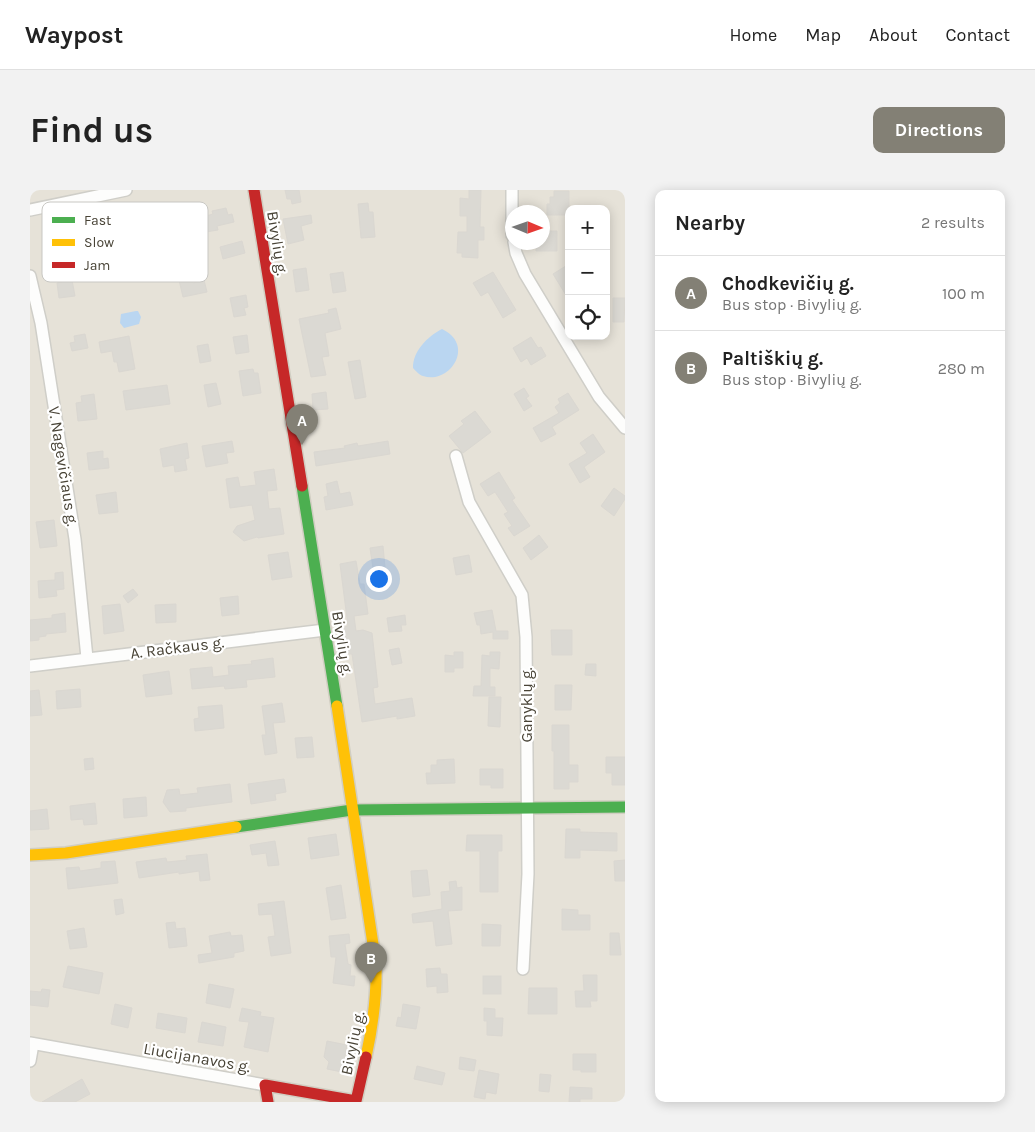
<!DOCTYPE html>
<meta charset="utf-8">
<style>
:root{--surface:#fff;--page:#f2f2f2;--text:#222;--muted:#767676;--line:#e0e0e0;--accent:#838075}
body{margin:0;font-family:Karla,sans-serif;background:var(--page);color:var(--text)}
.controls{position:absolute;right:15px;top:15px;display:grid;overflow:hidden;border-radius:10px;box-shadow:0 2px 12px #0003}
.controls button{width:45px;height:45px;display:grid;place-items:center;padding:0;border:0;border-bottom:1px solid var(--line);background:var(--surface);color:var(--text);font:25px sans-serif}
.compass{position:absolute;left:475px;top:15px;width:45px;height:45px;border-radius:50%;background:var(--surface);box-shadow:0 2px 12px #0003;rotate:92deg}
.you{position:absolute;left:348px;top:388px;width:18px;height:18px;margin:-12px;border:4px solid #fff;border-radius:50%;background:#1a73e8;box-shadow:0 0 0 8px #1a73e833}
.badge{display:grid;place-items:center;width:32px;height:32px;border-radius:50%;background:var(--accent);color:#fff;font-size:16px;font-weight:700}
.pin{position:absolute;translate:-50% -41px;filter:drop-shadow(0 1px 2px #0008)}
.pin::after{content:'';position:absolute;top:26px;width:18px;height:15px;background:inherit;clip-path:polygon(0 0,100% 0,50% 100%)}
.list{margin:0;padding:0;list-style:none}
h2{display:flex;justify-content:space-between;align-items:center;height:65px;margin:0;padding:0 20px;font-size:21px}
h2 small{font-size:16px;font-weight:400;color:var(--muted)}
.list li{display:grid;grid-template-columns:32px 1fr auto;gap:15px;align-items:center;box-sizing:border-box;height:75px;padding:0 20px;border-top:1px solid var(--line)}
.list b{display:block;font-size:19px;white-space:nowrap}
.list p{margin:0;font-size:16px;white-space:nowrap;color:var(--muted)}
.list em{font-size:16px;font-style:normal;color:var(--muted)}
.icon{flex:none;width:28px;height:28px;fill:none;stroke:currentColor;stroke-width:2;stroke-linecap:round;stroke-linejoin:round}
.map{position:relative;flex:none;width:595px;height:912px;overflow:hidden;border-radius:10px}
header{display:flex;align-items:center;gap:30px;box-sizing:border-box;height:70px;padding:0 25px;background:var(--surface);border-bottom:1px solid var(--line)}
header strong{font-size:24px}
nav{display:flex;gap:28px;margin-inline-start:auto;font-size:18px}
.intro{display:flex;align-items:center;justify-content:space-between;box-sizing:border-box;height:120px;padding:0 30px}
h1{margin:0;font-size:35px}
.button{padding:12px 22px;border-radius:10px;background:var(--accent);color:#fff;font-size:18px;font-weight:700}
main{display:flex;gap:30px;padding:0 30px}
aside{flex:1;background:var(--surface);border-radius:10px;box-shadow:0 2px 12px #0003}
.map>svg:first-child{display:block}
.residential{fill:#e6e2d8;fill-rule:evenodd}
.water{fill:#bad6f1}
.building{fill:#dbd9d3;stroke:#dad7d1}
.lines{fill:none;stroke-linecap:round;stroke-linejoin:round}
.street-casing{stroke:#cfcec8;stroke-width:14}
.fast-casing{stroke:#d1cec2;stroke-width:14}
.slow-casing{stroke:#d1cec2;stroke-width:14}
.jam-casing{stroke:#d1cec2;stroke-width:14}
.street{stroke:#fdfdfc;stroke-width:11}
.fast{stroke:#4caf50;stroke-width:11}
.slow{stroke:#ffc107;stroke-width:11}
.jam{stroke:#c62828;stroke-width:11}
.labels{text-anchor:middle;stroke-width:4.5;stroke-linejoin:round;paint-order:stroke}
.street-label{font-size:16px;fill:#484336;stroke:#fff}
.key{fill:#fff;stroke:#c8c7c3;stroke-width:1}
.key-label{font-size:14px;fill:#484336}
</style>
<header>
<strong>Waypost</strong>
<nav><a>Home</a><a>Map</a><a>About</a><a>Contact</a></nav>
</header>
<div class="intro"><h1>Find us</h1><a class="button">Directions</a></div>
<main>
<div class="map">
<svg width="595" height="912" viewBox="0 0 595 912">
<rect width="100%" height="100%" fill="#f1f0eb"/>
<!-- residential -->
<path class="residential" d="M0,0H595V912H0ZM539,19H576V146H539ZM482,22H512V52H482Z"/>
<!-- water -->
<g class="water">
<polygon points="106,121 108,121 111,127 109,134 94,138 90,133 91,124"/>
<path d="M412,139C446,155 420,195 393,186C389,185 386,181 383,178C383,161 397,147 412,139Z"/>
</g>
<!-- building -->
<g class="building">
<polygon points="255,0 269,0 271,12 262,14 261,9 257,9"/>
<polygon points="439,0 451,0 450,37 454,37 454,50 448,50 448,68 432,67 432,63 427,63 428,42 437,42 437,26 430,26 430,8 439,9"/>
<polygon points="524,1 539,1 539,25 517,25 517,14 520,14 520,7 524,7"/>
<polygon points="338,13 339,22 343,22 345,47 331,48 328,14"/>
<polygon points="196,18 198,25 202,24 204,32 187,36 188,40 163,44 163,42 149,45 146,30 160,28 161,31 177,28 176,26 183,24 182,21"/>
<polygon points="281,25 282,33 271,36 274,50 258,54 253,29"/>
<polygon points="512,41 527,41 527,61 506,61 506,52 512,52"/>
<polygon points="212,51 215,63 193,69 190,57"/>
<polygon points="539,74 539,110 523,84"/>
<polygon points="276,78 279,100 266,102 263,80"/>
<polygon points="313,82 316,101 303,103 300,84"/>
<polygon points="463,82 486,120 473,128 458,102 451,106 443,93"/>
<polygon points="162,87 163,93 174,90 177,102 153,107 149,90"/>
<polygon points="42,90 45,106 29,108 27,93"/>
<polygon points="216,105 218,117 214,118 216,125 204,127 200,108"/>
<polygon points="583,108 595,108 594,132 583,132"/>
<polygon points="306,118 311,139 295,143 299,166 292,167 296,185 281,187 269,129 299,123 298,120"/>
<polygon points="55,144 58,158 42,161 40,153 45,152 44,146"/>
<polygon points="217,145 219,162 206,164 203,147"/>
<polygon points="99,146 105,179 89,182 87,172 84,172 82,161 71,163 69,152"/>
<polygon points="501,147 508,158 511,157 516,166 501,175 497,168 491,172 483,158"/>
<polygon points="178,154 181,171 170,173 167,156"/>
<polygon points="330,170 336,207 325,209 318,172"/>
<polygon points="223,179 224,183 228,183 231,203 213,206 209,181"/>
<polygon points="186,193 191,214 178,217 174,195"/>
<polygon points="137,195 140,214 96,220 93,201"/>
<polygon points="494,198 499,206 496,208 502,216 494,221 484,204"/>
<polygon points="296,202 298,219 283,220 282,204"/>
<polygon points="538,203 549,220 522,237 526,244 511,252 503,238 529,223 525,217 530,213 528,209"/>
<polygon points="64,204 67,229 48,231 46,213 52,212 51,206"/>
<polygon points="445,221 461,242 433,263 419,246 434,234 431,231"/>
<polygon points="563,244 575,262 554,277 560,287 550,293 539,274 557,263 550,253"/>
<polygon points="202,251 204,262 196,263 198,273 176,277 172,256"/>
<polygon points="358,251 360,264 286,276 284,262 315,258 314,256 327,253 328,256"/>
<polygon points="157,253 159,268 155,269 157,280 145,282 144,275 133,277 130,259"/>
<polygon points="73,261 73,269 78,268 79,278 59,280 57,263"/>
<polygon points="244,279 247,300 237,301 239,319 250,318 254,344 228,348 227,347 214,351 203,342 207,336 225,330 222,315 200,318 196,289 208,287 210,297 226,295 224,282"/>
<polygon points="469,282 485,308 482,310 500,336 484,346 478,338 482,336 474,324 478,322 465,302 458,306 450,294"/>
<polygon points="307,291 310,304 320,302 323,315 296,320 294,307 298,306 296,294"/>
<polygon points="584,298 595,306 595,309 584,326 571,316"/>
<polygon points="86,302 88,322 69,324 66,305"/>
<polygon points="24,330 27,356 10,358 6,332"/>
<polygon points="509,345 518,357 501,370 493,358"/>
<polygon points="353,356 355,377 343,378 340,358"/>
<polygon points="258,362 262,387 242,390 238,365"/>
<polygon points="439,365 442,382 426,385 423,368"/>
<polygon points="326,371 330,394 334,394 338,424 324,426 326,441 333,440 342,443 348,497 343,498 345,514 382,508 385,526 367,529 367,526 332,532 322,464 318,464 314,437 318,436 310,374"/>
<polygon points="33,382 34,399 26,400 27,406 9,408 8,391 25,390 25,383"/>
<polygon points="103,399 108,405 98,413 93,406"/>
<polygon points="208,406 209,424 192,426 190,408"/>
<polygon points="90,414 94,441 74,444 72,416"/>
<polygon points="146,414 146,432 126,433 125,415"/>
<polygon points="462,420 466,441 478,441 478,449 463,449 463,442 451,444 450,435 447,435 444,423"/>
<polygon points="35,423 36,442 16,444 16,446 9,447 9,450 0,451 0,430 22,428 22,425"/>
<polygon points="375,425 376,435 371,435 372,441 359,442 357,428"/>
<polygon points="521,440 542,440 542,465 522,465"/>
<polygon points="369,458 372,473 362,475 359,460"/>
<polygon points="424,462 433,462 433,478 424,478 424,482 415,482 415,465 424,466"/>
<polygon points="460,462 470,462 469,479 460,478 460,497 465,497 465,506 443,506 444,496 451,496 452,465 460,466"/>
<polygon points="243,468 245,487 216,490 217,497 195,499 194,496 162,499 160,479 182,477 183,487 199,485 198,476 222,474 221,471"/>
<polygon points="556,474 566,474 566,486 555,485"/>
<polygon points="139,481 142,504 116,507 113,485"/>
<polygon points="525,495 542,495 541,520 525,520"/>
<polygon points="50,499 51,517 27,519 26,501"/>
<polygon points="9,500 12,525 0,526 0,501"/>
<polygon points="459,507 471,507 470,537 458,536"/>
<polygon points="252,513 255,532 243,533 247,563 235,565 232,545 236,545 232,516"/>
<polygon points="192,515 194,538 165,541 164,529 169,528 168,517"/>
<polygon points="522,535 539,535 539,575 548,575 548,592 539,592 539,599 524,599 524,561 522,561"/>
<polygon points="282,547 284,567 267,568 265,548"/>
<polygon points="576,567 595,567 595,595 582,595 582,583 576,583"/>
<polygon points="63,568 64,579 55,580 54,569"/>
<polygon points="424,569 425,593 397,594 396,583 401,583 401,575 407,575 407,570"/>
<polygon points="450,579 473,579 473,598 461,598 461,595 450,595"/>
<polygon points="254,589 256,602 245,604 246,610 221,614 218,594"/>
<polygon points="200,594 202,612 156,618 156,621 140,622 133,612 137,600 149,599 150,605 168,603 167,598"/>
<polygon points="116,607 117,626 94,628 93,609"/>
<polygon points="65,613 67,634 54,635 53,629 41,630 40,616"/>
<polygon points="17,619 19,639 0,640 0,621"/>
<polygon points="536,639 550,639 550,642 587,643 587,661 550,660 550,668 535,668"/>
<polygon points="306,644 309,665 281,669 278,648"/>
<polygon points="437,645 472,645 472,661 468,661 468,702 450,702 450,661 436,661"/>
<polygon points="245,651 249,675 238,676 236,663 222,665 220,655"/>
<polygon points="177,664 180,690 170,691 169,681 149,684 149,682 109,688 106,672 136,668 137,672 157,670 156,666"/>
<polygon points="595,670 595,691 585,691 584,671"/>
<polygon points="85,671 88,693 38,699 36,678 49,677 50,681 71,678 71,672"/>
<polygon points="397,680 400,705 383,707 381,681"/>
<polygon points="426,691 427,698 432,697 432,720 418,721 422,754 406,756 403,731 383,733 382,724 412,719 411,702 420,701 419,692"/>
<polygon points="311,695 316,728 301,730 296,698"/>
<polygon points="92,709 94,723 86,725 84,710"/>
<polygon points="254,711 261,763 241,766 238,747 245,746 242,724 229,725 228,714"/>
<polygon points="532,719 548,720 548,725 560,725 560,740 532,740"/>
<polygon points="145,732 146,739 155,738 157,756 139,758 136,733"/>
<polygon points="452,734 471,735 470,756 452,756"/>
<polygon points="54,738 57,757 40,759 37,741"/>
<polygon points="200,742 201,746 212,745 214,761 204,763 204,767 169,773 168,765 182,763 179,746"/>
<polygon points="580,743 589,743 591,765 580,765"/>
<polygon points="319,744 320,753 315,754 318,774 321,775 320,786 325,786 324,796 303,793 306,767 301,767 299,746"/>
<polygon points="38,776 73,783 69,804 33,797"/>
<polygon points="410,778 411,784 417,784 418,802 407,803 407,796 397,797 396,779"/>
<polygon points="553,785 567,785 567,811 560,811 561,817 546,817 545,801 554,801"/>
<rect x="453" y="786" width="18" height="18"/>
<polygon points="179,794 204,799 200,818 176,813"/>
<polygon points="499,798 527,798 527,824 498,824"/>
<polygon points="12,799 20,800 18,817 0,815 0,801 11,802"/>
<polygon points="85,814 102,818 98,838 81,834"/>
<polygon points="373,814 390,817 386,839 366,836 368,827 371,828"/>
<polygon points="212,818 231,822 230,826 244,828 238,862 214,857 219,832 209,831"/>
<polygon points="454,818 465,819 465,828 473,828 472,846 457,845 457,831 454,831"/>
<polygon points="128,823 157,828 155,843 126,838"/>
<polygon points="172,832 196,837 193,856 168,852"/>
<polygon points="297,851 317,855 312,882 297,879 299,872 294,867"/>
<polygon points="543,864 566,864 566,882 551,882 551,880 543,880"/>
<polygon points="430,867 446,870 444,881 429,879"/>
<polygon points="387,876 415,883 412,895 384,889"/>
<polygon points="449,880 469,884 466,904 456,902 455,909 444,907"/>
<polygon points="510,884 521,885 519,902 509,901"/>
<polygon points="52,889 60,904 45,912 12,912"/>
<polygon points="540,897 562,898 562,909 550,909 550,912 539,912"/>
</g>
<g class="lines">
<!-- street casing -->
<g class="street-casing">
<g id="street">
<polyline points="482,0 482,45"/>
<polyline points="0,20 96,0"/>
<polyline points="484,52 486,63 495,84 569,207 595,238"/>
<polyline points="0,86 11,133 45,349 57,468"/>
<polyline points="426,266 439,312 492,405 496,447 498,684 493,779"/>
<polyline points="0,476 295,440"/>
<polyline points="0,853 235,895"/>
<polyline points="0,871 3,854"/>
</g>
</g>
<!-- fast casing -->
<g class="fast-casing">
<g id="fast">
<polyline points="272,296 307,516"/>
<polyline points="206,637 322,620 595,617"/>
</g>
</g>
<!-- slow casing -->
<g class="slow-casing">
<g id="slow">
<path d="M307,516L346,774C347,807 343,835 336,867"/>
<polyline points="0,665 36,663 206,637"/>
</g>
</g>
<!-- jam casing -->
<g class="jam-casing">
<g id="jam">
<polyline points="224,0 272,296"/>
<polyline points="238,912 235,895 326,911 336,867"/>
</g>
</g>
<!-- street -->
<use href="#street" class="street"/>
<!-- fast -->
<use href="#fast" class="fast"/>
<!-- slow -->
<use href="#slow" class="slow"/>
<!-- jam -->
<use href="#jam" class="jam"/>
</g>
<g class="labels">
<!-- street labels -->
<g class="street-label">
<text transform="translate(248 53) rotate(81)" y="6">Bivylių g.</text>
<text transform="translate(34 276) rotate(81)" y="6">V. Nagevičiaus g.</text>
<text transform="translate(313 453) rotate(81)" y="6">Bivylių g.</text>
<text transform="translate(147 457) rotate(-7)" y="6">A. Račkaus g.</text>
<text transform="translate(496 515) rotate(-90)" y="6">Ganyklų g.</text>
<text transform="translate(322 853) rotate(-78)" y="6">Bivylių g.</text>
<text transform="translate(167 867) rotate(10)" y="6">Liucijanavos g.</text>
</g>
</g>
<!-- legend -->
<rect x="12" y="12" width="166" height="80" rx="8" class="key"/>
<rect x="22" y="27" width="23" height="6" fill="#4caf50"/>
<rect x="22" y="49" width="23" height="7" fill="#ffc107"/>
<rect x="22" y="72" width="23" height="6" fill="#c62828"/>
<g class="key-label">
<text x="54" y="35">Fast</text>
<text x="54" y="57">Slow</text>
<text x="54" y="80">Jam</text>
</g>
</svg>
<div class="controls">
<button>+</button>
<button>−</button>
<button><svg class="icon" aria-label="locate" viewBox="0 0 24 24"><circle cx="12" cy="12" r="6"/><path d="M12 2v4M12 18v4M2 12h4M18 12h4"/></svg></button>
</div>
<svg class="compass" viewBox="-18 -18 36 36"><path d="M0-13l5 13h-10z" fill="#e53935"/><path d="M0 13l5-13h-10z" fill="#767676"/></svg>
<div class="you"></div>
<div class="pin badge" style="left:272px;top:255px">A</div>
<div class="pin badge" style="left:341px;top:793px">B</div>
</div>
<aside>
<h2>Nearby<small>2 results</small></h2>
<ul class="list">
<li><span class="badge">A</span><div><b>Chodkevičių g.</b><p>Bus stop · Bivylių g.</p></div><em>100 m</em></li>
<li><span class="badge">B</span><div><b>Paltiškių g.</b><p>Bus stop · Bivylių g.</p></div><em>280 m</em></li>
</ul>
</aside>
</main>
